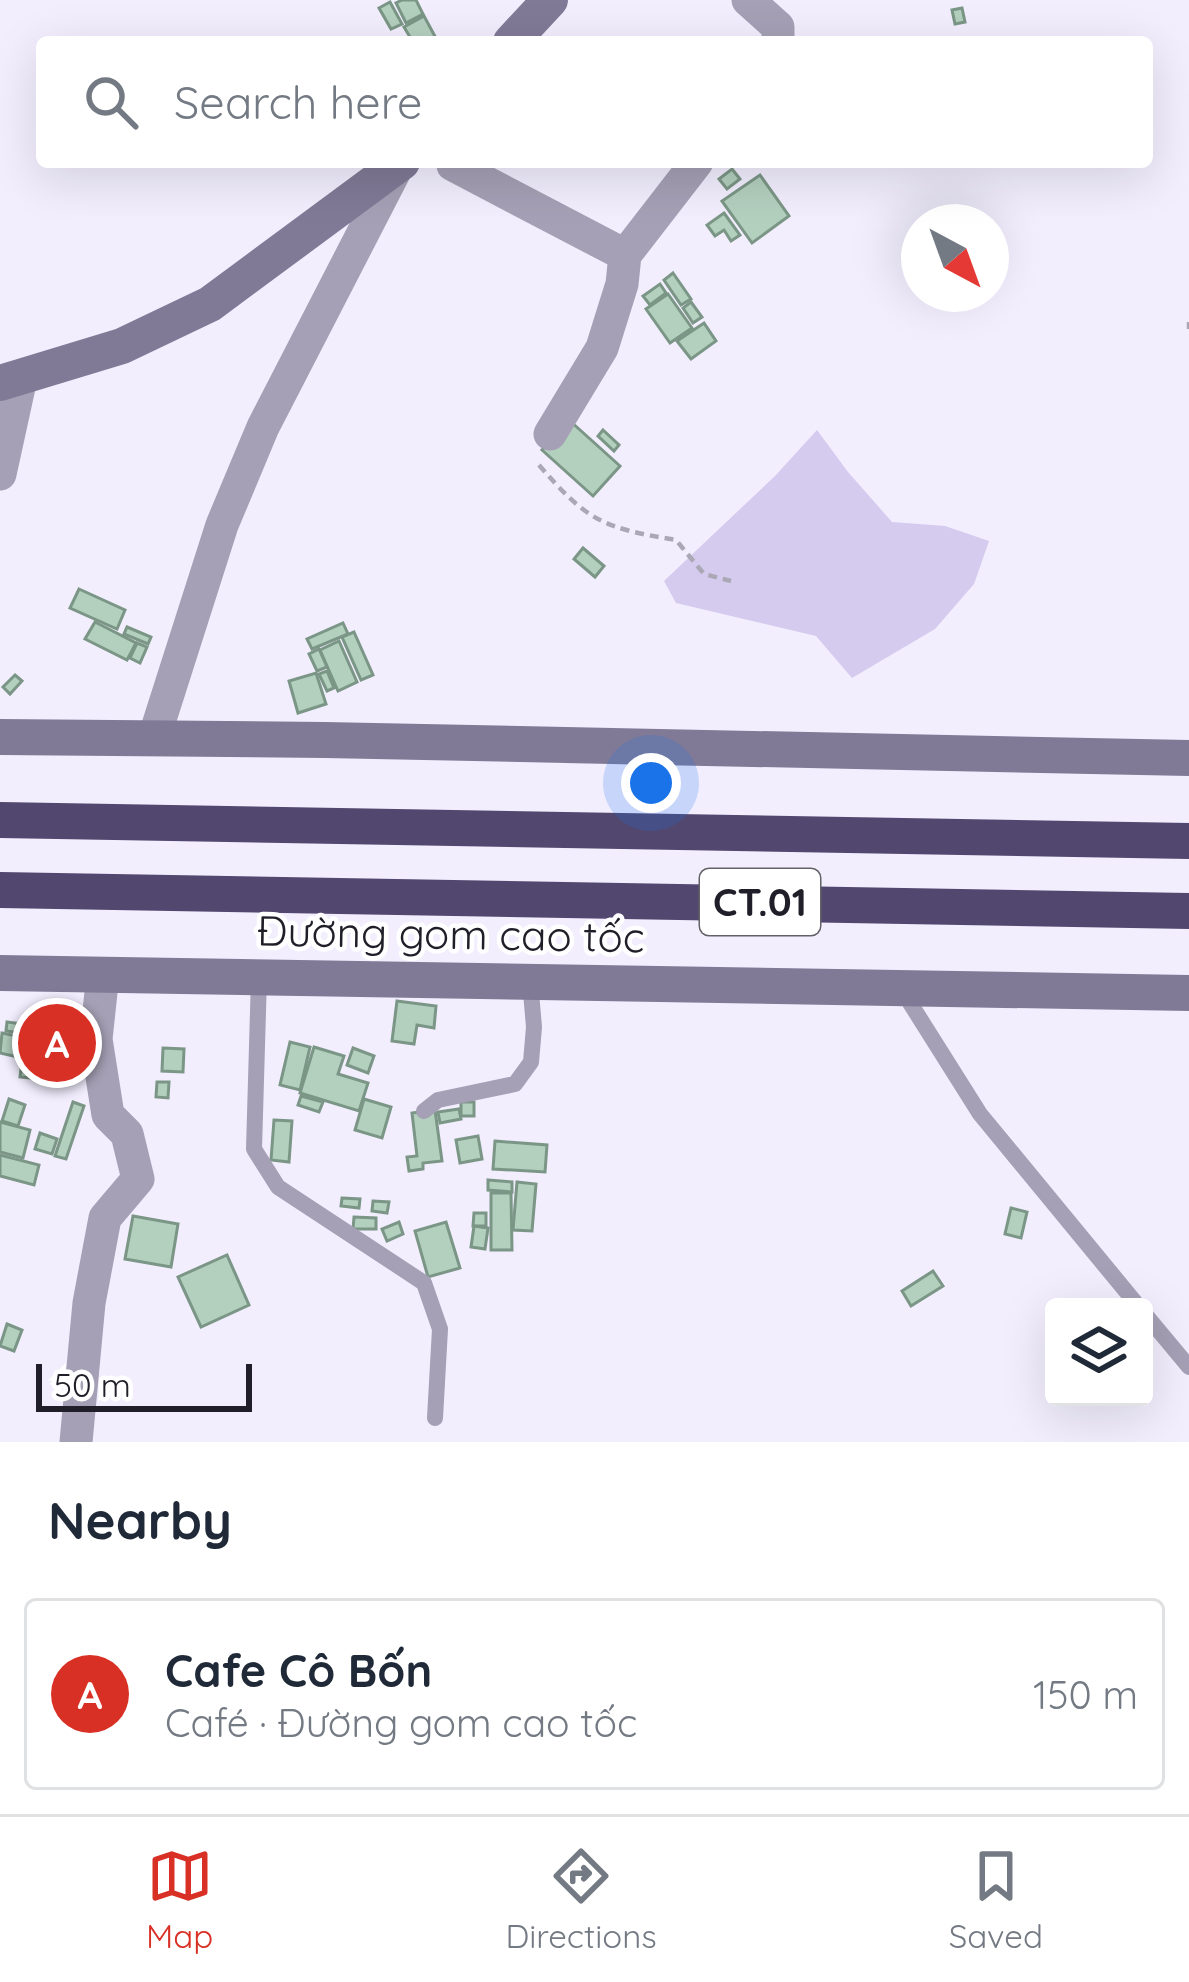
<!DOCTYPE html>
<meta charset="utf-8">
<style>
:root{--surface:#fff;--page:#f6f6f7;--text:#1f2937;--muted:#747a83;--line:#e0e1e3;--accent:#d93025}
body{margin:0;font-family:Quicksand,sans-serif;background:var(--page);color:var(--text)}
.controls{position:absolute;right:36px;bottom:36px;display:grid;overflow:hidden;border-radius:12px;box-shadow:0 12px 48px #0002}
.controls button{width:108px;height:108px;display:grid;place-items:center;padding:0;border:0;border-bottom:3px solid var(--line);background:var(--surface);color:var(--text);font:60px sans-serif}
.compass{position:absolute;left:901px;top:204px;width:108px;height:108px;border-radius:50%;background:var(--surface);box-shadow:0 12px 48px #0002;rotate:139deg}
.scale{position:absolute;left:36px;bottom:30px;width:216px;box-sizing:border-box;padding-left:12px;border:6px solid #201e28;border-top:0;font-size:33px;line-height:42px;white-space:nowrap;color:#201e28;-webkit-text-stroke:9px #fff;paint-order:stroke}
.you{position:absolute;left:651px;top:783px;width:42px;height:42px;margin:-30px;border:9px solid #fff;border-radius:50%;background:#1a73e8;box-shadow:0 0 0 18px #1a73e833}
.badge{display:grid;place-items:center;width:78px;height:78px;border-radius:50%;background:var(--accent);color:#fff;font-size:39px;font-weight:700}
.pin{position:absolute;translate:-50% -50%;border:6px solid #fff;box-shadow:0 3px 12px #0006}
.list{margin:0;padding:0;list-style:none}
h2{display:flex;justify-content:space-between;align-items:center;height:156px;margin:0;padding:0 48px;font-size:51px}
h2 small{font-size:39px;font-weight:400;color:var(--muted)}
.list li{display:grid;grid-template-columns:78px 1fr auto;gap:36px;align-items:center;box-sizing:border-box;height:192px;margin:0 24px 24px;padding:0 24px;border:3px solid var(--line);border-radius:12px}
.list b{display:block;font-size:45px;white-space:nowrap}
.list p{margin:0;font-size:39px;white-space:nowrap;color:var(--muted)}
.list em{font-size:39px;font-style:normal;color:var(--muted)}
.icon{flex:none;width:66px;height:66px;fill:none;stroke:currentColor;stroke-width:2;stroke-linecap:round;stroke-linejoin:round}
.map{position:relative;flex:none;width:1189px;height:1442px;overflow:hidden}
.search{position:absolute;background:var(--surface);box-shadow:0 12px 48px #0002;left:36px;right:36px;top:36px;height:132px;display:flex;align-items:center;gap:30px;box-sizing:border-box;padding:0 42px;border-radius:12px;color:var(--muted);font-size:45px}
.sheet{height:372px;background:var(--surface)}
nav{display:flex;justify-content:space-around;align-items:center;box-sizing:border-box;height:168px;border-top:3px solid var(--line);background:var(--surface);font-size:33px;color:var(--muted)}
nav a{display:grid;justify-items:center;gap:6px}
nav .on{color:var(--accent)}
.map>svg:first-child{display:block}
.green{fill:#d4cbee}
.building{fill:#b3cfbe;stroke:#7b9686;stroke-width:3}
.lines{fill:none;stroke-linecap:round;stroke-linejoin:round}
.path{stroke:#aba8b6;stroke-width:4.5;stroke-dasharray:9 6;stroke-linecap:butt}
.lane{stroke:#a5a0b5;stroke-width:16}
.street{stroke:#a5a0b5;stroke-width:33}
.secondary{stroke:#817a97;stroke-width:36}
.highway{stroke:#52476e;stroke-width:36}
.labels{text-anchor:middle;stroke-width:9;stroke-linejoin:round;paint-order:stroke}
.shield{fill:#fff;stroke:#636268;stroke-width:3}
.shield-label{font-size:39px;font-weight:bold;fill:#201e28}
.street-label{font-size:42px;fill:#201e28;stroke:#fff}
</style>
<div class="map">
<svg width="1189" height="1442" viewBox="0 0 1189 1442">
<rect width="100%" height="100%" fill="#f2eefe"/>
<!-- green -->
<polygon class="green" points="817,430 848,472 892,522 945,526 989,541 974,584 935,629 852,678 816,636 676,603 664,581 775,476"/>
<!-- building -->
<g class="building">
<polygon points="402,0 416,0 423,14 406,23 396,3"/>
<polygon points="390,2 402,24 391,29 379,8"/>
<polygon points="962,8 965,22 955,24 952,10"/>
<polygon points="424,16 438,42 413,42 404,27"/>
<polygon points="732,169 740,179 727,189 719,179"/>
<polygon points="760,175 789,216 752,243 722,201"/>
<polygon points="724,213 740,235 731,241 724,230 715,236 707,225"/>
<polygon points="673,273 691,299 681,305 664,280"/>
<polygon points="660,284 666,293 650,305 643,296"/>
<polygon points="668,294 692,328 670,343 646,309"/>
<polygon points="691,302 702,317 693,323 683,308"/>
<polygon points="704,323 716,341 691,359 677,341"/>
<polygon points="569,420 620,466 593,496 542,450"/>
<polygon points="603,430 619,445 614,451 598,436"/>
<polygon points="583,548 604,566 595,577 574,559"/>
<polygon points="79,589 125,610 117,629 70,608"/>
<polygon points="95,622 136,643 127,660 85,639"/>
<polygon points="343,623 348,634 312,649 307,639"/>
<polygon points="127,627 151,637 148,644 124,634"/>
<polygon points="354,632 373,675 361,680 342,637"/>
<polygon points="339,641 357,682 338,691 320,650"/>
<polygon points="137,643 147,647 140,663 130,658"/>
<polygon points="319,649 327,667 317,671 309,654"/>
<polygon points="327,671 334,688 327,691 319,674"/>
<polygon points="316,673 326,704 298,713 289,681"/>
<polygon points="15,675 22,681 10,694 3,687"/>
<polygon points="397,1001 436,1006 434,1028 417,1025 414,1044 392,1041"/>
<polygon points="7,1022 31,1025 30,1034 6,1031"/>
<polygon points="53,1029 65,1032 61,1057 48,1054"/>
<polygon points="2,1033 26,1038 22,1058 0,1053"/>
<polygon points="290,1042 310,1047 300,1090 280,1085"/>
<polygon points="314,1047 344,1056 338,1074 368,1083 359,1111 300,1093"/>
<polygon points="163,1048 184,1049 183,1072 162,1071"/>
<polygon points="353,1048 374,1056 368,1073 347,1065"/>
<polygon points="22,1061 33,1062 31,1078 20,1077"/>
<polygon points="157,1082 169,1082 168,1098 156,1097"/>
<polygon points="301,1096 323,1102 319,1112 298,1105"/>
<polygon points="9,1099 25,1105 18,1126 2,1121"/>
<polygon points="364,1099 391,1107 382,1138 355,1130"/>
<polygon points="73,1102 84,1106 66,1159 55,1156"/>
<rect x="461" y="1102" width="13" height="14"/>
<polygon points="459,1109 461,1119 440,1123 438,1112"/>
<polygon points="435,1110 442,1161 423,1163 423,1169 409,1171 407,1157 417,1156 412,1113"/>
<polygon points="274,1120 292,1121 289,1162 271,1160"/>
<polygon points="0,1122 30,1130 23,1158 0,1152"/>
<polygon points="40,1133 57,1139 52,1154 35,1149"/>
<polygon points="478,1136 482,1159 460,1163 456,1140"/>
<polygon points="495,1141 547,1145 545,1172 493,1169"/>
<polygon points="0,1155 39,1165 34,1185 0,1176"/>
<polygon points="488,1180 512,1182 512,1192 488,1190"/>
<polygon points="517,1182 536,1184 532,1231 513,1230"/>
<polygon points="491,1193 511,1193 512,1250 491,1250"/>
<polygon points="342,1198 360,1199 359,1208 341,1206"/>
<polygon points="373,1201 389,1202 387,1213 372,1211"/>
<polygon points="1011,1208 1027,1212 1021,1238 1005,1234"/>
<polygon points="474,1213 486,1213 486,1226 473,1226"/>
<polygon points="133,1216 178,1224 171,1267 125,1259"/>
<polygon points="354,1217 376,1218 376,1229 353,1229"/>
<polygon points="399,1222 403,1234 387,1241 382,1229"/>
<polygon points="446,1222 460,1268 428,1277 415,1231"/>
<polygon points="474,1226 488,1228 485,1249 471,1247"/>
<polygon points="227,1255 249,1305 201,1327 178,1277"/>
<polygon points="933,1271 943,1286 911,1306 902,1291"/>
<polygon points="7,1324 22,1330 14,1351 0,1346"/>
</g>
<g class="lines">
<!-- path -->
<g class="path">
<polyline points="1189,322 1189,329"/>
<path d="M539,465C587,521 603,528 676,540L704,574L731,581"/>
</g>
<!-- lane -->
<g class="lane">
<polyline points="259,977 254,1149 278,1187 424,1283 440,1329 435,1418"/>
<polyline points="900,987 980,1114 1139,1307"/>
<polyline points="424,1111 438,1100 515,1084 531,1062 534,1027 530,981"/>
<polyline points="1144,1313 1189,1367"/>
</g>
<!-- street -->
<g class="street">
<polyline points="748,0 778,27 778,42"/>
<polyline points="453,162 453,165 625,255"/>
<polyline points="550,434 602,348 622,284 625,255 697,162"/>
<polyline points="0,474 21,378"/>
<polyline points="154,738 222,525 263,427 397,167"/>
<polyline points="76,1442 89,1303 105,1218 138,1179 127,1134 108,1115 96,1039 103,974"/>
</g>
<!-- secondary -->
<g class="secondary">
<polyline points="511,42 550,0"/>
<polyline points="0,383 122,346 210,304 402,162"/>
<polyline points="0,737 325,740 1189,758"/>
<polyline points="0,973 1189,993"/>
</g>
<!-- highway -->
<g class="highway">
<polyline points="0,820 1189,841"/>
<polyline points="0,890 1189,911"/>
</g>
</g>
<g class="labels">
<!-- shield labels -->
<rect class="shield" x="700" y="869" width="120" height="66" rx="9"/>
<g class="shield-label">
<text x="760" y="916">CT.01</text>
</g>
<!-- street labels -->
<g class="street-label">
<text transform="translate(451 934) rotate(1)" y="15">Đường gom cao tốc</text>
</g>
</g>
</svg>
<div class="controls">
<button><svg class="icon" aria-label="layers" viewBox="0 0 24 24"><path d="M12 4l9 5-9 5-9-5zM3 14l9 5 9-5"/></svg></button>
</div>
<svg class="compass" viewBox="-18 -18 36 36"><path d="M0-13l5 13h-10z" fill="#e53935"/><path d="M0 13l5-13h-10z" fill="#747a83"/></svg>
<div class="scale">50 m</div>
<div class="you"></div>
<div class="pin badge" style="left:57px;top:1043px">A</div>
<div class="search"><svg class="icon" aria-label="search" viewBox="0 0 24 24"><circle cx="10" cy="10" r="6"/><path d="M15 15l6 6"/></svg>Search here</div>
</div>
<section class="sheet">
<h2>Nearby<small></small></h2>
<ul class="list">
<li><span class="badge">A</span><div><b>Cafe Cô Bốn</b><p>Café · Đường gom cao tốc</p></div><em>150 m</em></li>
</ul>
</section>
<nav>
<a class="on"><svg class="icon" aria-label="map" viewBox="0 0 24 24"><path d="M3 6l6-2 6 2 6-2v14l-6 2-6-2-6 2zM9 4v14M15 6v14"/></svg>Map</a>
<a><svg class="icon" aria-label="directions" viewBox="0 0 24 24"><path d="M12 3l9 9-9 9-9-9zM9 14v-3h6M13 9l2 2-2 2"/></svg>Directions</a>
<a><svg class="icon" aria-label="saved" viewBox="0 0 24 24"><path d="M7 4h10v16l-5-4-5 4z"/></svg>Saved</a>
</nav>
